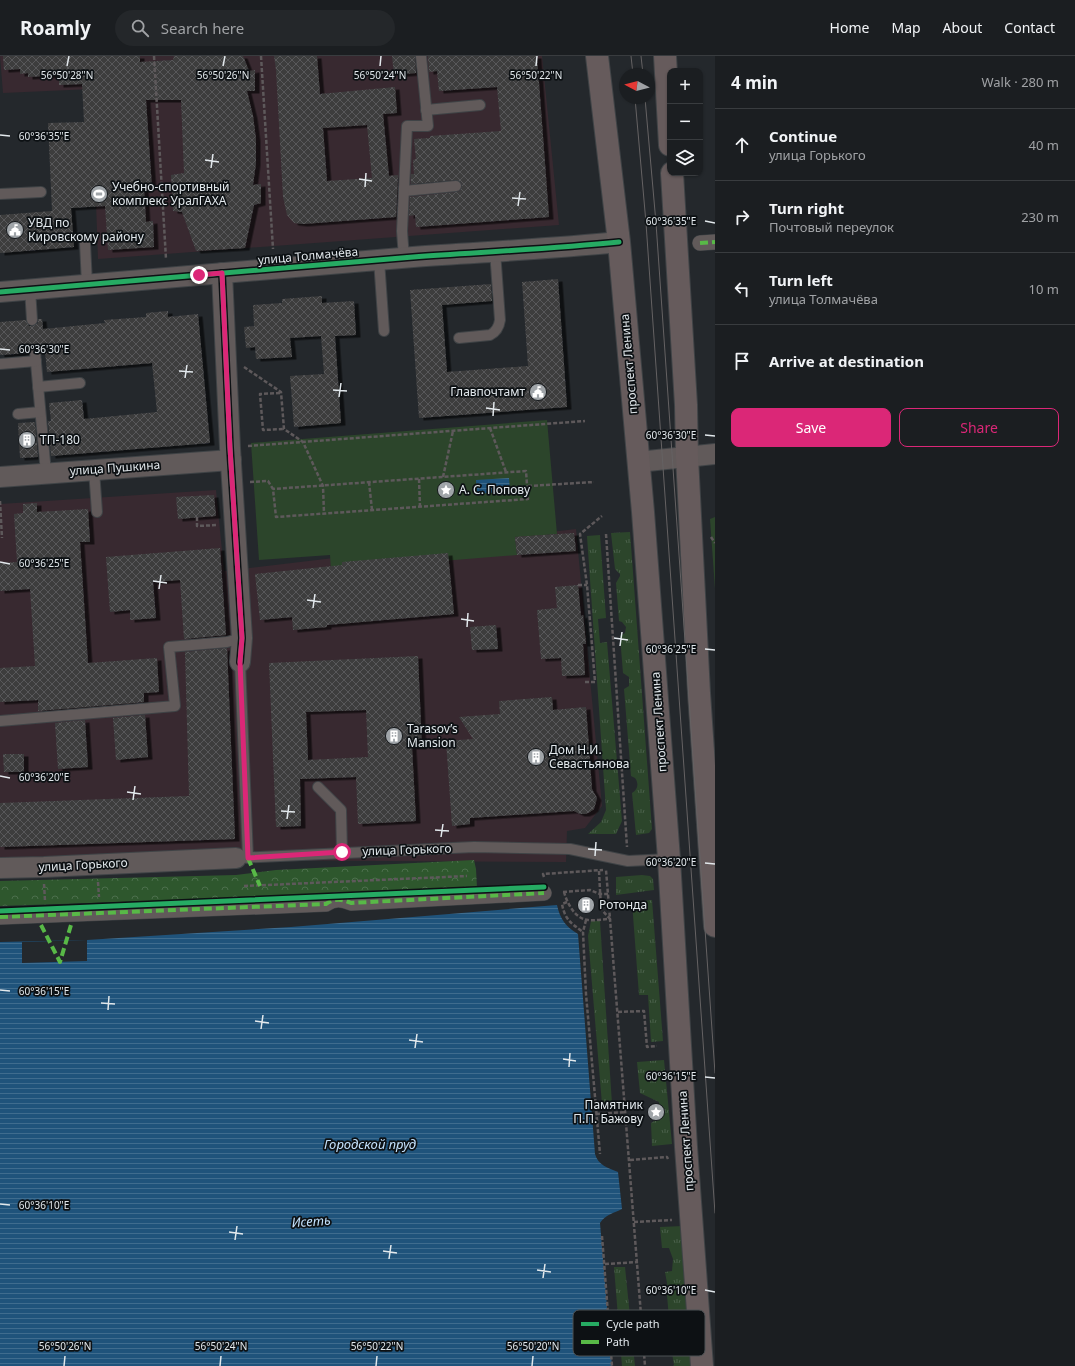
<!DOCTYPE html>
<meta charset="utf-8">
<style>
:root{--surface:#1b1e21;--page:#24272a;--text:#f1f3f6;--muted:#a0a2a5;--line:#393c3f;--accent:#db2777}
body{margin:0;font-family:"Noto Sans",sans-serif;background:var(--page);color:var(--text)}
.controls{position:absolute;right:12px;top:12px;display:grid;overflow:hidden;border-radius:8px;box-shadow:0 1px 3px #0004}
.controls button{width:36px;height:36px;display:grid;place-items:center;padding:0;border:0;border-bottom:1px solid var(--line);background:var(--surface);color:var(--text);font:20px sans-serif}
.compass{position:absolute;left:619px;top:12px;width:36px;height:36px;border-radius:50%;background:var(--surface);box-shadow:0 1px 3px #0004;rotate:277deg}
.stop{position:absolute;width:12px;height:12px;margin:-9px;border:3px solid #db2777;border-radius:50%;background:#fff}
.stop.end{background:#db2777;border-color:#fff;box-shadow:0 1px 4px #0008}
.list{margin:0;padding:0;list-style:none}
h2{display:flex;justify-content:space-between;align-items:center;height:52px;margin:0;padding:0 16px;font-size:17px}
h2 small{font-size:13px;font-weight:400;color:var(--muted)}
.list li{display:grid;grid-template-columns:26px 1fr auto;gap:12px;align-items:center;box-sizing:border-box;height:72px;padding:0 16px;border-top:1px solid var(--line)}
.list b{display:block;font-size:15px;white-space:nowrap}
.list p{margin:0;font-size:13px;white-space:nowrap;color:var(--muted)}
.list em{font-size:13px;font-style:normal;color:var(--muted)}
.actions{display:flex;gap:8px;padding:12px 16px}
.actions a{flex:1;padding:9px 0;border:1px solid var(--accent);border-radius:8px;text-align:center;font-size:14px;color:var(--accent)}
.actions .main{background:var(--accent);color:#fff}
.icon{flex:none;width:22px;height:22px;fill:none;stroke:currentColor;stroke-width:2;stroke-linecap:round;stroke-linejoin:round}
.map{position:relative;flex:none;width:715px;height:1310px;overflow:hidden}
header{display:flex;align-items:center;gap:24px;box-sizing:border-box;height:56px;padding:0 20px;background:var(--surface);border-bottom:1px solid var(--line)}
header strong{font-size:19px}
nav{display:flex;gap:22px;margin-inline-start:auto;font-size:14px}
.search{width:280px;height:36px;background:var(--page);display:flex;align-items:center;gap:10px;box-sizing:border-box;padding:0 14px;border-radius:22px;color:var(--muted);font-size:15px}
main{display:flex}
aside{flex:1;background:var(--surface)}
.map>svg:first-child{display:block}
.commercial{fill:#382930}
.grass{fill:url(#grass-tufts)}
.forest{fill:url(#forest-crowns)}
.park{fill:#2c452b}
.water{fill:url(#water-rules)}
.pier{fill:#24282c}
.building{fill:url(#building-cross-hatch);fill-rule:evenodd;filter:url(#shadow)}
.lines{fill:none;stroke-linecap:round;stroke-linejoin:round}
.service-casing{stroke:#3f4346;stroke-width:12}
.pedestrian-casing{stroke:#3f4346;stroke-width:16}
.minor-casing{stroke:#3f4346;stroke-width:22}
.secondary-casing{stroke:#3f4346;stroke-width:24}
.path{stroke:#5e595b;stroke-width:2.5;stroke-dasharray:4 2;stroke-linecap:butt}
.service{stroke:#615a5a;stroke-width:10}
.pedestrian{stroke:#615a5a;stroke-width:15}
.minor{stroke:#615a5a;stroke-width:20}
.secondary{stroke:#665b5c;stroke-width:22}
.tram{stroke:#656263;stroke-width:1}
.quiet{stroke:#58b947;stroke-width:4;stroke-dasharray:8 4;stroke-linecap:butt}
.cycleway-casing{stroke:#0d1114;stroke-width:8}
.cycleway{stroke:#26ab63;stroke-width:5}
.route{stroke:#db2777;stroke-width:5}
.ticks{fill:none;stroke:#e2e8ec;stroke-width:1.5}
.labels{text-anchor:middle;stroke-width:3.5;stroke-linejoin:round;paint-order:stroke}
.poi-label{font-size:12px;fill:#e2e8ec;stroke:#0d1114;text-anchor:start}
.street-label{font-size:12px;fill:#e2e8ec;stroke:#0d1114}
.water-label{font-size:13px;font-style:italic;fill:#c4e2fd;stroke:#0d1114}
.key{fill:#0d1114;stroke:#4d5255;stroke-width:1}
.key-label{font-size:11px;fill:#e2e8ec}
.ticks-label{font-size:10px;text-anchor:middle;fill:#e2e8ec;stroke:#0d1114;stroke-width:3.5;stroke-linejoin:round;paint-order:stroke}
</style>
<header>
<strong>Roamly</strong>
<div class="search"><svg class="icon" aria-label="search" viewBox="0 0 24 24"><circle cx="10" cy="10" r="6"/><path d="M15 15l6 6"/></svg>Search here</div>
<nav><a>Home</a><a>Map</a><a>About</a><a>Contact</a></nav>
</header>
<main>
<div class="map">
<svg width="715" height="1310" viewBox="0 0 715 1310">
<defs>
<pattern id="grass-tufts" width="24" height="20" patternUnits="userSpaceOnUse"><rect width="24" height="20" fill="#2c452b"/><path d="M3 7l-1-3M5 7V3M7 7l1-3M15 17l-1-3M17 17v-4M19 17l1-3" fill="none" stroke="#4a604a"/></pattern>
<pattern id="forest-crowns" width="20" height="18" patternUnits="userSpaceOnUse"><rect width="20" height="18" fill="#2e572d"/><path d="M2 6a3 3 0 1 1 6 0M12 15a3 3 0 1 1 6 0" fill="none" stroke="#4c6f4c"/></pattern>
<pattern id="water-rules" width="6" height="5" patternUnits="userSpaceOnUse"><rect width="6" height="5" fill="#1f537b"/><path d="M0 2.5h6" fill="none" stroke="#3f6c8e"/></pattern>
<pattern id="building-cross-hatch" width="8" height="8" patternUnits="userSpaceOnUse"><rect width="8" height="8" fill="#3d3d3e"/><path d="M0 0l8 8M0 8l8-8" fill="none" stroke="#59595a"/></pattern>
<filter id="shadow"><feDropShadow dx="4.5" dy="2.5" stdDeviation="0" flood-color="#0009"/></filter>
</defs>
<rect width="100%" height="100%" fill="#24282c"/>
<!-- commercial -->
<g class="commercial">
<polygon points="0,0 542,0 559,169 98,203 92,33 3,37"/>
<polygon points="216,434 224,515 576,473 602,750 585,772 567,775 566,806 0,803 0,448"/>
</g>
<!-- grass -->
<g class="grass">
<path d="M630,476L652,773L649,777L636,779L632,737C638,734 639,727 635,722L631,720L624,633L629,630V621L623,617L620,580L625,577L626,571L622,566L619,565L616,527L620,520V518L615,513L611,477Z"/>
<polygon points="600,479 606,562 598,563 600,587 607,586 622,765 616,778 588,778 601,766 606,754 587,480"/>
<polygon points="642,819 650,820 653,823 654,834 616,839 616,821"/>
<polygon points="652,844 663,985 651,986 648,939 639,939 632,846"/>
<polygon points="591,865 600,865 612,1048 602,1048 588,880"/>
<polygon points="664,1004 672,1088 652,1090 651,1067 659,1062 659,1046 640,1037 637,1006"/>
<polygon points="684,1170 694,1310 673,1310 674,1309 672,1297 667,1239 669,1238 665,1216 672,1215 673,1203 669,1192 662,1192 660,1171"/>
<polygon points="614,1211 625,1211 635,1310 622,1310"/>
</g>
<!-- forest -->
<polygon class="forest" points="474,804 476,813 477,832 237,842 0,850 0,825 236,819 276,814"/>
<!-- park -->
<g class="park">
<polygon points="547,364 557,478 515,481 517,499 331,514 330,499 259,504 251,387"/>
<polygon points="715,461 715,533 710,463"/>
</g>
<!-- water -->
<g class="water">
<polygon points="509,422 510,435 477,438 476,424"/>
<path d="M557,849C560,863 566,871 578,878L595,1098C598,1109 608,1112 618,1116L622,1153C614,1157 605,1159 600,1167L612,1310H0V886L87,884L291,871Z"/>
</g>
<!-- pier -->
<polygon class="pier" points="87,884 87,905 22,907 22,886"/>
<!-- building -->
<g class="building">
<polygon points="3,0 140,0 140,6 173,4 174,0 243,0 249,15 255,14 255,35 247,35 253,60 256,83 256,107 253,129 261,128 261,147 254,149 245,192 196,195 182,156 173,155 171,119 184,117 181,44 146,44 152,132 144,132 146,166 153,165 154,191 108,194 105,150 71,152 74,191 0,197 0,159 52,155 48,67 84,66 82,28 59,29 59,19 28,21 28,17 20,18 20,13 4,14"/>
<path d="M274,0H317L320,38L395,31L397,57L383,58L389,120L398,119L396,161L303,168L294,167L287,159L283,141L276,14ZM367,69L372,122L327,125L323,72Z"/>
<polygon points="392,0 415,0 416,17 394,19"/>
<polygon points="428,0 537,0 549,161 416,171 415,159 409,160 410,141 457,136 460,135 462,130 461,126 456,124 411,128 411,118 414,118 413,104 416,103 414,83 430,82 430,80 501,75 497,31 439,35 437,15 429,16"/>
<polygon points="558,223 567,351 419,362 410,234 491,228 492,245 442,249 447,316 528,310 522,226"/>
<polygon points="322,240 322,247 354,245 356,279 335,280 341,367 294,371 290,320 324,318 321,280 290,282 292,301 256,303 255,291 246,292 244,271 254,270 253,249 282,247 282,243"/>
<polygon points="168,255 168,261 198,258 210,387 51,400 48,365 51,365 49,347 82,344 84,363 157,356 152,307 47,316 45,295 41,295 37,290 31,291 29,297 0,299 0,266 26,264 29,270 33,270 38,267 38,263 42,263 43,273 105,267 104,264 146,261 146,257"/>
<polygon points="35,366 38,401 20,402 18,367"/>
<polygon points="214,439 216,460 178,463 176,441"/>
<polygon points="37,447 37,456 88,453 90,486 80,486 88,607 157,602 159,636 144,637 144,646 38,655 38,644 0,646 0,612 35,610 30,533 0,535 0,507 17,506 14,458 23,457 23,448"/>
<polygon points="574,477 576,495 517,499 515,481"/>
<polygon points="220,492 226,579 184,583 180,524 153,526 156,562 130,564 130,554 110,556 106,501"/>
<polygon points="448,497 454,558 327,569 327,571 293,574 292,561 260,564 255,518 342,509 342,506"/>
<polygon points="578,529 581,560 583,559 586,588 583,588 585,619 562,620 561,602 541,603 537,554 557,552 555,531"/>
<polygon points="496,569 498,593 472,594 470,571"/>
<polygon points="227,592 235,783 0,791 0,747 189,740 185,596"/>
<path d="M418,600L422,691H412L416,765L358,768L356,721L300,723L301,770L276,771L269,607ZM366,654L368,701L308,704L306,656Z"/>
<polygon points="552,641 553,654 586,651 592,733 597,742 594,753 590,756 585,758 580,758 574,755 470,762 470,768 452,770 446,685 473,683 459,661 500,658 499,645"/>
<polygon points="145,659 148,701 116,704 113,662"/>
<polygon points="85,664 88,711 58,713 55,667"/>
<polygon points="3,698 24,698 24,716 4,716"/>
</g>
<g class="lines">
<!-- service casing -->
<g class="service-casing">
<g id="service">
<polyline points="426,54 480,49"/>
<polyline points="404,135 456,130"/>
<polyline points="0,138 41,136"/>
<polyline points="85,187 87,228"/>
<polyline points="404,202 402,175 407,70 428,70 421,0"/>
<polyline points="379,204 384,275"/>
<polyline points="30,233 32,264"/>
<path d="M459,282L490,279C496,276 499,271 500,264L495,195"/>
<polyline points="35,296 46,417"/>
<polyline points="0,308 36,305"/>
<polyline points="38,331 80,327"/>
<polyline points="18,358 40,356"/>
<polyline points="94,414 97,456"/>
<polyline points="240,606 248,802"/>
<polyline points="0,665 175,650 169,591 227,586 242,582"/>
<polyline points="318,731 341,754 342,796"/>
<polyline points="236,802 474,791 570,793 628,805 669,803"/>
</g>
</g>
<!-- pedestrian casing -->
<g class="pedestrian-casing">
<g id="pedestrian">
<polyline points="700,187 715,186"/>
<path d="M0,861L326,848C335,842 342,843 351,847L544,837"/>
</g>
</g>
<!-- minor casing -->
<g class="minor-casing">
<g id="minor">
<polyline points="222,217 230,392 242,582 240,606"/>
<path d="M0,236C138,224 276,212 413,201C482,196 550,193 619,186"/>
<polyline points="638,406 715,398"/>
<polyline points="0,421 231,404"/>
<polyline points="0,812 44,811 236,802"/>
</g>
</g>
<!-- secondary casing -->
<g class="secondary-casing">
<g id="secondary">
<polyline points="597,0 619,186 643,456 669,803 686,1091 702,1310"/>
<polyline points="665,0 670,89"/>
<polyline points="672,117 686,349 687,401 699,637 715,870"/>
</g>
</g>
<!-- path -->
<g class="path">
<polyline points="154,0 166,203"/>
<polyline points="261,0 273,193"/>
<polyline points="244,311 281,336 284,373 303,386 323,430 324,457"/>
<polyline points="280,337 260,338 263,374 284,373"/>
<polyline points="490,372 506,416"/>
<polyline points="248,390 585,365"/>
<polyline points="443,421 453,375"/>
<polyline points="419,423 420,451"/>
<polyline points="250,426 268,425 273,433 276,461 528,443 526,415 273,433"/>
<polyline points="369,426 372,454"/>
<polyline points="528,430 594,426"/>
<polyline points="0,445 2,482"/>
<polyline points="197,461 197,470 218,469"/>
<polyline points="606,478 627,791"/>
<polyline points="711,481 715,487"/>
<polyline points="578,529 587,529"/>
<polyline points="585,626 595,626 587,529 580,478 602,460"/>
<polyline points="599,815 601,853 610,863 606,814"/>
<polyline points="544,821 543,818 603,814"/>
<polyline points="98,826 99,841"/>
<polyline points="44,828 45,845"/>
<polyline points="244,830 467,820"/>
<polyline points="563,836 590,834 600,838 608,838"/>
<path d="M564,836C567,847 575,863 588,864C595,865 603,863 610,863L645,1310"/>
<path d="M567,846L562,848C565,864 571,867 583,876"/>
<polyline points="586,864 583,876 586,938 600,1098"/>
<polyline points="618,956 644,955 647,991 657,990"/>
<polyline points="596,1058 626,1056"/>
<polyline points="630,1104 667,1101 668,1103"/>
<polyline points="634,1166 672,1164"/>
<polyline points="602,1180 612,1310"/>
<polyline points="605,1208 638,1206"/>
</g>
<!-- service -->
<use href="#service" class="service"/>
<!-- pedestrian -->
<use href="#pedestrian" class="pedestrian"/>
<!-- minor -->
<use href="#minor" class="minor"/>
<!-- secondary -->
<use href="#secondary" class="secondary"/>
<!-- tram -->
<g class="tram">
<polyline points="631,0 633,18"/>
<polyline points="641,0 643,18"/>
<polyline points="635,42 646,167 715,1157"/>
<polyline points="645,42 656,167 715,1017"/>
</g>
<!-- quiet -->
<g class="quiet">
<polyline points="700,187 715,186"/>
<polyline points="248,802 260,830"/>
<path d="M0,861L326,848C335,842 342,843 351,847L544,837"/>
<polyline points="41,869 60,906 71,869"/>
</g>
<!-- cycleway casing -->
<g class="cycleway-casing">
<g id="cycleway">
<polyline points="222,217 230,392 242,582 240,606"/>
<path d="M0,236C138,224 276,212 413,201C482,196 550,193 619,186"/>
<polyline points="0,855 544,831"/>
</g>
</g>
<!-- cycleway -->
<use href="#cycleway" class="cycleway"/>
</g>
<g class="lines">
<!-- route -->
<polyline class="route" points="199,219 222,217 230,392 242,582 240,606 248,802 342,796"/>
</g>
<!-- ticks -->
<path class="ticks" d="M67,10L69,0M223,10L225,0M380,10L381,0M536,10L537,0M0,79L10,80M205,104L219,106M211,112L213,98M359,123L372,125M365,131L366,117M512,142L526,143M518,150L520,136M705,165L715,167M0,293L10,294M179,315L193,316M185,322L187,309M333,334L347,335M339,341L341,327M486,352L500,354M493,360L494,346M705,379L715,380M0,506L10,508M153,525L167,527M159,533L161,519M307,544L321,546M313,552L315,538M461,563L474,565M467,571L468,557M614,582L628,584M620,590L622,576M705,593L715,594M0,720L10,722M127,736L141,738M133,744L135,730M281,755L295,756M287,763L289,749M435,774L449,775M441,781L443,768M588,793L602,794M595,800L596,786M705,807L715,808M0,934L10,935M101,947L115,948M108,954L109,940M255,965L269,967M261,973L263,959M409,984L423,986M415,992L417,978M563,1003L576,1005M569,1011L570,997M705,1021L715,1022M0,1148L10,1149M229,1176L243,1178M235,1184L237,1170M383,1195L397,1197M389,1203L391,1189M537,1214L551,1216M543,1222L545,1208M705,1234L715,1236M64,1310L65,1300M220,1310L221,1300M376,1310L377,1300M532,1310L533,1300"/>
<!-- icons -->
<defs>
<g id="stadium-disc" transform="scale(0.9)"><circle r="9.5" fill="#a0a5a9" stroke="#0d1114"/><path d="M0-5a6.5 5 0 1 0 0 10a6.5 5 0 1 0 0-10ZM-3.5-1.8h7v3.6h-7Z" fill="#fff"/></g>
<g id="civic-disc" transform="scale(0.9)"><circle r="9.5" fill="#a0a5a9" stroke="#0d1114"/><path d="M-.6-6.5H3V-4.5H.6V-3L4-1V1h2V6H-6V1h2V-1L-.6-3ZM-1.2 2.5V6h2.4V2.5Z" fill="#fff"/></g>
<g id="building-disc" transform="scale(0.9)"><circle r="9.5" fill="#a0a5a9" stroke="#0d1114"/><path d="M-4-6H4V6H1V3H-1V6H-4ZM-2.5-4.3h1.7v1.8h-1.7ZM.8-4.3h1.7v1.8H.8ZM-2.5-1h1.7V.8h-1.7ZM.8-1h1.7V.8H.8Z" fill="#fff"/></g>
<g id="sight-disc" transform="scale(0.9)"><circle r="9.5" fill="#a0a5a9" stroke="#0d1114"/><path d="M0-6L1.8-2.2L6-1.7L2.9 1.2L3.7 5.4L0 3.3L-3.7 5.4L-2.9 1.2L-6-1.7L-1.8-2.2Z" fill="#fff"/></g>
</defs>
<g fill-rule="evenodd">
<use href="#stadium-disc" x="99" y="138"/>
<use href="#civic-disc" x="15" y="174"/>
<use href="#civic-disc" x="538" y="336"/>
<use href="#building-disc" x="27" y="384"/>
<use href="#sight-disc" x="446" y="434"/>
<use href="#building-disc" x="394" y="680"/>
<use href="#building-disc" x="536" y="701"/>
<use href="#building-disc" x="586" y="849"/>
<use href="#sight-disc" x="656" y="1056"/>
</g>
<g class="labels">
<!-- poi labels -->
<g class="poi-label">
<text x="112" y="135">Учебно-спортивный<tspan x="112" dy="14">комплекс УралГАХА</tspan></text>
<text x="28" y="171">УВД по<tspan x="28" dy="14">Кировскому району</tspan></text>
<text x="525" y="340" text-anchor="end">Главпочтамт</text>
<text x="40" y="388">ТП-180</text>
<text x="459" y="438">А. С. Попову</text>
<text x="407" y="677">Tarasov’s<tspan x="407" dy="14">Mansion</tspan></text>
<text x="549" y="698">Дом Н.И.<tspan x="549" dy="14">Севастьянова</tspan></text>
<text x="599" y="853">Ротонда</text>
<text x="643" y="1053" text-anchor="end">Памятник<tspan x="643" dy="14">П.П. Бажову</tspan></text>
</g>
<!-- street labels -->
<g class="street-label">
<text transform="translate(308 200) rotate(-5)" y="4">улица Толмачёва</text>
<text transform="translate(629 308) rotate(-95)" y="4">проспект Ленина</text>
<text transform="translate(115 412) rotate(-4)" y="4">улица Пушкина</text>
<text transform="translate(659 666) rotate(-94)" y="4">проспект Ленина</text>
<text transform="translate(407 794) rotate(-2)" y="4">улица Горького</text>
<text transform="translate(83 809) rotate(-3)" y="4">улица Горького</text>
<text transform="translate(686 1085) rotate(-94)" y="4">проспект Ленина</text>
</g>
<!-- water labels -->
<g class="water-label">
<text x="370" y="1093">Городской пруд</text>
<text transform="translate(311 1165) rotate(-4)" y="5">Исеть</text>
</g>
</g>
<!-- legend -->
<rect x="573" y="1254" width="132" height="46" rx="6" class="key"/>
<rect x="581" y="1266" width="18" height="4" fill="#26ab63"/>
<rect x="581" y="1284" width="18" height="4" fill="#58b947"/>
<g class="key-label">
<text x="606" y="1272">Cycle path</text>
<text x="606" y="1290">Path</text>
</g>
<g class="ticks-label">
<text x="223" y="23">56°50'26"N</text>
<text x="380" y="23">56°50'24"N</text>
<text x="536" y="23">56°50'22"N</text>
<text x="67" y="23">56°50'28"N</text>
<text x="44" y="84">60°36'35"E</text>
<text x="671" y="169">60°36'35"E</text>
<text x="44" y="297">60°36'30"E</text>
<text x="671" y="383">60°36'30"E</text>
<text x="44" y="511">60°36'25"E</text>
<text x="671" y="597">60°36'25"E</text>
<text x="44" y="725">60°36'20"E</text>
<text x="671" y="810">60°36'20"E</text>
<text x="44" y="939">60°36'15"E</text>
<text x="671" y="1024">60°36'15"E</text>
<text x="44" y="1153">60°36'10"E</text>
<text x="671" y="1238">60°36'10"E</text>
<text x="65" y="1294">56°50'26"N</text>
<text x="221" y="1294">56°50'24"N</text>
<text x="377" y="1294">56°50'22"N</text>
<text x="533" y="1294">56°50'20"N</text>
</g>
</svg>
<div class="controls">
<button>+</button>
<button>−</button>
<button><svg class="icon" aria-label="layers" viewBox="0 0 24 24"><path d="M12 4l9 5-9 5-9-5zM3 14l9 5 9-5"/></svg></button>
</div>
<svg class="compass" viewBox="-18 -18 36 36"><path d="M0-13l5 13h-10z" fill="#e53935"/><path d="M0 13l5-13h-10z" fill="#a0a2a5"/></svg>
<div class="stop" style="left:342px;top:796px"></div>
<div class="stop end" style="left:199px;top:219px"></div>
</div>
<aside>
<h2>4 min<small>Walk · 280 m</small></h2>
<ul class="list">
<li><svg class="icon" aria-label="ahead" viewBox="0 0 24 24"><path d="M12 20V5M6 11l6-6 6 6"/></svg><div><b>Continue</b><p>улица Горького</p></div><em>40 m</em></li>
<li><svg class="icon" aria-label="right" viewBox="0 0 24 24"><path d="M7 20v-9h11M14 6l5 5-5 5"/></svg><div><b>Turn right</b><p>Почтовый переулок</p></div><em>230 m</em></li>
<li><svg class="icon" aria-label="left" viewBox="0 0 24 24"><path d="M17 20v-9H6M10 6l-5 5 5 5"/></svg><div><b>Turn left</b><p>улица Толмачёва</p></div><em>10 m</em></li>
<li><svg class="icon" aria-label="arrive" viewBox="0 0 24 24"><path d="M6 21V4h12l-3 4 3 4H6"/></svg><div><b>Arrive at destination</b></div></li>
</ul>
<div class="actions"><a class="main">Save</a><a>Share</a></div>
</aside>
</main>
